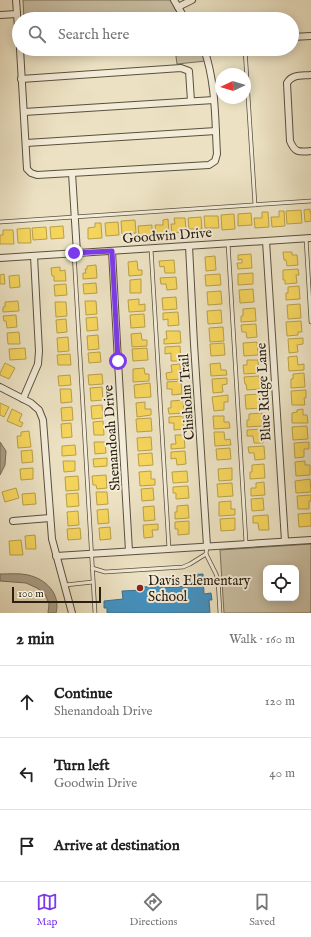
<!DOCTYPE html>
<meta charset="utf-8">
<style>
:root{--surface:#fff;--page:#f2f2f2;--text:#222;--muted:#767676;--line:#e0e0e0;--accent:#7c3aed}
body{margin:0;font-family:"IM FELL English",serif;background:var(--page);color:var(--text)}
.controls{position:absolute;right:12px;bottom:12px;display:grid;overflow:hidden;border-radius:8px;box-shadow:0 2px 10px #0003}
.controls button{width:36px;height:36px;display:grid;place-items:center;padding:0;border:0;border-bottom:1px solid var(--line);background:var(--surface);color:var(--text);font:20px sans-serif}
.compass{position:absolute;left:215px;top:68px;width:36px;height:36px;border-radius:50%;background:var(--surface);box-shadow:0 2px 10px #0003;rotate:266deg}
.scale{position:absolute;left:12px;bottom:10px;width:89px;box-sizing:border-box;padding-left:4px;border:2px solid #2a2012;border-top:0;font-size:11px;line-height:14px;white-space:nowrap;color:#2a2012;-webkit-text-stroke:3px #f3ecd8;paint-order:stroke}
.stop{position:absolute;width:12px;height:12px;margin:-9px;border:3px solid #7c3aed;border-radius:50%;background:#fff}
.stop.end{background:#7c3aed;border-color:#fff;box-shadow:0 1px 4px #0008}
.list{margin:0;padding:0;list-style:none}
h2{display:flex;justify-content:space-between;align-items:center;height:52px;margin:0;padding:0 16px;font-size:17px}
h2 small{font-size:13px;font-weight:400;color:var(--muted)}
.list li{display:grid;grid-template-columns:26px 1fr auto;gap:12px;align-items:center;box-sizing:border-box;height:72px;padding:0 16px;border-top:1px solid var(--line)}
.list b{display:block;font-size:15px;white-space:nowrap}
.list p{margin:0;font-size:13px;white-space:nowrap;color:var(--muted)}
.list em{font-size:13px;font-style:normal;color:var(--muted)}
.icon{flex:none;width:22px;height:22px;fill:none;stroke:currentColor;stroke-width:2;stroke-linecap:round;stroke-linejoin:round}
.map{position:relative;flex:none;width:311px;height:613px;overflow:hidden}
.search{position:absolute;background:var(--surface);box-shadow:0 2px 10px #0003;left:12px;right:12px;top:12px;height:44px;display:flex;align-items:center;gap:10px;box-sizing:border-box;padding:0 14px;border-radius:22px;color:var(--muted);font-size:15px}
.sheet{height:268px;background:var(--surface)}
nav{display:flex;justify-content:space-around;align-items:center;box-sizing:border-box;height:56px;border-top:1px solid var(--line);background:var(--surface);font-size:11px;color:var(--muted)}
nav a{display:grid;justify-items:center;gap:2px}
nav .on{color:var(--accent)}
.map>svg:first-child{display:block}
.green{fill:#cbc1a5;stroke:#7a705c;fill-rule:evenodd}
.water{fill:#aaa087;stroke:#776d58}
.homes{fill:#f6d55c;stroke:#b99f46}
.schools{fill:#4393c3;stroke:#3c708e}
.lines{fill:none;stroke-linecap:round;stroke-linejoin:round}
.service-casing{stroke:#5a503e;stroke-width:4.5}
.minor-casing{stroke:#5a503e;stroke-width:8}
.service{stroke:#f3ecd8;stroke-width:3}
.minor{stroke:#f3ecd8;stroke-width:6}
.route{stroke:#7c3aed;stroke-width:5}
.poi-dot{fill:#8f2418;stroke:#f3ecd8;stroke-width:1.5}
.labels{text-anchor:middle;stroke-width:4;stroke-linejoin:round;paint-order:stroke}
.street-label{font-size:14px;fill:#2a2012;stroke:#f3ecd8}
.poi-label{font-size:14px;fill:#2a2012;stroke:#f3ecd8;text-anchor:start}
</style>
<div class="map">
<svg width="311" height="613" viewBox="0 0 311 613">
<rect width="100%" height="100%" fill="#ece2c3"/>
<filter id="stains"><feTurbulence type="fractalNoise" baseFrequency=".005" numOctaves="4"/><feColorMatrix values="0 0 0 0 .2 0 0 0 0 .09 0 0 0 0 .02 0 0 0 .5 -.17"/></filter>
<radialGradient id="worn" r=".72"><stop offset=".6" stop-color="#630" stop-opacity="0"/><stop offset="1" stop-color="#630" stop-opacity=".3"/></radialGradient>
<!-- green -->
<g class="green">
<polygon points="23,0 172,0 175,9 182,19 24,19"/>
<polygon points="175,49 201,49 206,61 177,64"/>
<path d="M311,544V613H224L220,550ZM266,568H296V598H266Z"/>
</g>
<!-- water -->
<g class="water">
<polygon points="0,442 6,451 5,465 0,475"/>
<path d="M0,574C9,574 20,573 28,575C46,579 61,594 56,613H48L49,604L45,594L37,588L26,583L0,581Z"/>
</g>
<!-- homes -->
<g class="homes">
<polygon points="310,209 310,212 311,212 311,221 305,222 304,210"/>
<polygon points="301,210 302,223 287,224 286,211"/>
<polygon points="279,211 284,211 285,226 272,227 271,217 279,217"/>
<polygon points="262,212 268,212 269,227 255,228 254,218 262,218"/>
<polygon points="251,213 252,225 238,226 238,214"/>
<polygon points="234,214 235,229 222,230 221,215"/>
<polygon points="204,216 218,216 219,228 205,228"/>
<polygon points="201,217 202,229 189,229 188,218"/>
<polygon points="174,218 185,218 186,230 181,230 181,232 172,233 171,224 175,224"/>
<polygon points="168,219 169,233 156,234 155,225 163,225 163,220"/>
<polygon points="135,220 136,233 122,234 121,221"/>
<polygon points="118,222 119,235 106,236 105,223"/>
<polygon points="95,223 101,223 102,238 88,239 88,228 95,227"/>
<polygon points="152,225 152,235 139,236 138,226"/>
<polygon points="63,226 64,238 51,239 50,227"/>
<polygon points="46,227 47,239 33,240 32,228"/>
<polygon points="30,228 31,243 18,243 17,229"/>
<polygon points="3,230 13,230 14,244 0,244 0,235 3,235"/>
<polygon points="283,252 292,252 292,255 297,255 298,265 287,266 286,260 284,260"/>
<polygon points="251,254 252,268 238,269 237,263 242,263 242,259 238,260 238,255"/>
<polygon points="215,256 216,270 206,271 205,257"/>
<polygon points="174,260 175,273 165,273 164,266 160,267 159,261"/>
<polygon points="137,261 138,270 142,270 142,275 129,276 128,262"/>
<polygon points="96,265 97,278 83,279 83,273 86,273 85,269 87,269 87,266"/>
<polygon points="60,267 60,271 65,270 66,281 54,281 54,276 52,276 51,268"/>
<polygon points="298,269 299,275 296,275 297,283 285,284 285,280 283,280 283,270"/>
<polygon points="253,273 253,284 238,285 238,274"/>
<polygon points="4,274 5,284 0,284 0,275"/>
<polygon points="220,274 221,285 206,286 205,275"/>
<polygon points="19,275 20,287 10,288 9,276"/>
<polygon points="176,277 177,289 167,290 166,284 161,284 160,278"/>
<polygon points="141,279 141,293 130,293 130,280"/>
<polygon points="96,283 97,293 84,294 83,284"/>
<polygon points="66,284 67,295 55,296 54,285"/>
<polygon points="299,286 300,299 286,300 286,293 288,293 288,287"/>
<polygon points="253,289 254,302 240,303 239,290"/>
<polygon points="221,291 222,304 208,305 207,292"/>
<polygon points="176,297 177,309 163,310 162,298"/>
<polygon points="139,299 139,305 145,304 145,311 129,312 128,300"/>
<polygon points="18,301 19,311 3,312 3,307 5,307 5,302"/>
<polygon points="85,301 96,301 97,314 86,315"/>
<polygon points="55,302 66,302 67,316 56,317"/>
<polygon points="300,304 301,318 288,319 287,305"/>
<polygon points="255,308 256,321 241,322 241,316 243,316 243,309"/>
<polygon points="221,310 222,323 208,324 207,311"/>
<polygon points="178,312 179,325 168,326 168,319 163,320 163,313"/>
<polygon points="144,314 145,327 131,328 130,315"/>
<polygon points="16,315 17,327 7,328 6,321 4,321 3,316"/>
<polygon points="97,317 98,330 87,331 86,318"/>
<polygon points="66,319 67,332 57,333 56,320"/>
<polygon points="301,321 302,332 298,332 298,335 287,336 286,322"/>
<polygon points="256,324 257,337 247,338 246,332 242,332 241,325"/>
<polygon points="223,327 224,341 210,342 209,328"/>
<polygon points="166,331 180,331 181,343 164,344 164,339 167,339"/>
<polygon points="19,332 20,344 8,344 7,333"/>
<polygon points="141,333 142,340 147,340 147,346 132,347 131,334"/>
<polygon points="98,335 99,349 88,350 87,336"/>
<polygon points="68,337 69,351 58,352 57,338"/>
<polygon points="303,338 303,344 297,345 298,352 289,353 288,339"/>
<polygon points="257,342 258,355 244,356 243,343"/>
<polygon points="224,343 225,355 211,356 210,344"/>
<polygon points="180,346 181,361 171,361 171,353 165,354 165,347"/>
<polygon points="25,348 26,359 10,360 9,349"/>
<polygon points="147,348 148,360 133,361 132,349"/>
<polygon points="100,352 101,362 89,363 88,353"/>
<polygon points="70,354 71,365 58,365 57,355"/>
<polygon points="297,356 298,365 304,364 304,370 289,371 288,357"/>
<polygon points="247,360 258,360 259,373 244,374 243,365 247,365"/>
<polygon points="5,363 15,368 9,379 0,375 0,373"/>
<polygon points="220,363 221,370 226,370 227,375 211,376 210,364"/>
<polygon points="180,364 181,379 167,380 166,373 172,372 171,365"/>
<polygon points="144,368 145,374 149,374 149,381 133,382 133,369"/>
<polygon points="304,373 305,387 291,388 291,379 293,379 293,374"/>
<polygon points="102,374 103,384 89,385 88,375"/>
<polygon points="70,375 71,385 59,386 58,376"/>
<polygon points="259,376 260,389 247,390 246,384 245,384 244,377"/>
<polygon points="227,378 227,384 222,385 223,392 213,393 212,379"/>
<polygon points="181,381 182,394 172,395 172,389 167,389 167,382"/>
<polygon points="150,383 151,397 135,398 134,385"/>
<polygon points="102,387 103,400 91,401 90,388"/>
<polygon points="60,389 71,389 72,402 61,403"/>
<polygon points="306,390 306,398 304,398 305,405 292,405 291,391"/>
<polygon points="260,394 261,408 246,409 245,395"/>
<polygon points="228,395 228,402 224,402 224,410 214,411 212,397"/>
<polygon points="183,400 184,413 169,414 168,408 171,408 171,401"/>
<polygon points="145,402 145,409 151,409 151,415 137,417 136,403"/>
<polygon points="0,403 9,407 4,417 0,415"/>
<polygon points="102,405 103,418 92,419 91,406"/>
<polygon points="72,407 73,420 62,421 61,408"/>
<polygon points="12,409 22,414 19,421 23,423 21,427 7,421"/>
<polygon points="303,409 303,415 307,415 308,423 292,423 292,413 297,412 297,410"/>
<polygon points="262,413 262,426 247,427 247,420 249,420 249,414"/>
<polygon points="183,416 184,429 174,430 174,423 169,423 169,417"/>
<polygon points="213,416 224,416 224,422 229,422 230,428 214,429"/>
<polygon points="151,418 152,431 137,432 136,419"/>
<polygon points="103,421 104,435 94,435 93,422"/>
<polygon points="71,423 72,437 62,438 61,424"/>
<polygon points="307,426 308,439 293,440 292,427"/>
<polygon points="262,429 263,443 254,443 253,436 247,436 247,430"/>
<polygon points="29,431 31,447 18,448 17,436 21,436 21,432"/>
<polygon points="214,432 224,432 225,440 230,439 231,445 215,446"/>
<polygon points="175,435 184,435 185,448 171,449 171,444 176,444"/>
<polygon points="151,437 152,450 138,451 137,438"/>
<polygon points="94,442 105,442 106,453 95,454"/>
<polygon points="309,442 309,449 304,449 304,457 295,458 294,443"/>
<polygon points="75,445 76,455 62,456 62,446"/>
<polygon points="264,446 265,459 255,460 254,453 249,453 248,447"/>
<polygon points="230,448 231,459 217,460 216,449"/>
<polygon points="32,450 33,462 22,463 21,451"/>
<polygon points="185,451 186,464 177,465 176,458 171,459 171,452"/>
<polygon points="152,453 153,465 139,466 138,454"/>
<polygon points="107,458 107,466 94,467 93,459"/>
<polygon points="63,461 75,461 75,471 64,472"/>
<polygon points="305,461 305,465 310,465 310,475 296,476 295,462"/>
<polygon points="264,464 265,478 250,479 250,472 252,472 252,465"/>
<polygon points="33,468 33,479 21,480 20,469"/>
<polygon points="232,468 232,480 219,481 218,469"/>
<polygon points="151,471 151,479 155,479 155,485 140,486 139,472"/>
<polygon points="187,471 188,482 173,483 172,472"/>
<polygon points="106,475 107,488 97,489 96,485 93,485 92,476"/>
<polygon points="78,476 79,490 66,491 65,477"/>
<polygon points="310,479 311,492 296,493 295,481"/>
<polygon points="264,482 265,495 251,496 251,488 256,488 256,483"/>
<polygon points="232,483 233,496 218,497 217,484"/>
<polygon points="188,486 189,498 176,499 176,493 173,493 173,487"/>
<polygon points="16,488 19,498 5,502 2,492"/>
<polygon points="153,488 154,500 142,501 141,489"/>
<polygon points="96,492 107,492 108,504 97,505"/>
<polygon points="35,493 36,504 23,505 22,494"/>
<polygon points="78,493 79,506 67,507 66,494"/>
<polygon points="311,495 311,501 309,501 309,509 298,509 297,496"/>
<polygon points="263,498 264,510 252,511 251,499"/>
<polygon points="231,501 231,509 235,509 235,515 219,516 219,502"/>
<polygon points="188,505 189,518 175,519 175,512 177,512 177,506"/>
<polygon points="154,506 155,520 144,521 143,507"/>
<polygon points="108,509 109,523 98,524 97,510"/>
<polygon points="78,511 79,525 68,526 67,512"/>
<polygon points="311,513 311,526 299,527 298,514"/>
<polygon points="268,515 269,530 259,530 258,523 253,523 253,516"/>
<polygon points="235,518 235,530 221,531 220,519"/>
<polygon points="189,521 189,534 178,535 178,529 175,529 175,522"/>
<polygon points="158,524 158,530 152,530 153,537 144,538 143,525"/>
<polygon points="110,527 111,539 100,540 99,528"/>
<polygon points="80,528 81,539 68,540 67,529"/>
<polygon points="35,535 36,549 26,549 25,536"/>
<polygon points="21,540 23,555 10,555 9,541"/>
</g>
<!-- schools -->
<polygon class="schools" points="203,574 204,594 211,593 212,600 209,600 210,613 107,613 107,608 104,608 104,601 123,599 122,591 143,590 142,587 162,586 162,588 188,586 187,575"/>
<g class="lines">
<!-- service casing -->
<g class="service-casing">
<g id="service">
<polyline points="245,49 255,205"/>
<polyline points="0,222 311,201"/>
<polyline points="306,238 311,322"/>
<polyline points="228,243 246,543"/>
<polyline points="151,249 169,549"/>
<polyline points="74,253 95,613"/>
<polyline points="207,546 206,554 216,574 218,580 220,613"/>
<polyline points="92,568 105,572 183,567 190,564 206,554"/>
<polyline points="65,585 93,582"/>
</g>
</g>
<!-- minor casing -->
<g class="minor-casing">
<g id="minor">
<polyline points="16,0 19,41"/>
<polyline points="174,0 185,19"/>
<polyline points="178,7 192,0"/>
<polyline points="0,15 17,14"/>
<polyline points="292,37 311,36"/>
<path d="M20,49L27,169L31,173L37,175L209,165L215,161L217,154C215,119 216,83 204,49"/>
<path d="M311,75C302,76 292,74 287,83L290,141C295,153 299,152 311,151"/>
<polyline points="21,79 181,68 189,71 191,101"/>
<polyline points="24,112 214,100"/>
<polyline points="26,143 216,131"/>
<polyline points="72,173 77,253"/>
<polyline points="266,241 285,541"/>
<polyline points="189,246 194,344 207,546"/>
<polyline points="112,251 118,361 129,551"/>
<polyline points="0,258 311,238"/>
<polyline points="0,387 31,403 39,410 43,420 52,539 72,613"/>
<polyline points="23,399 38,364 39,351 37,314 34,256"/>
<polyline points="13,521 50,518"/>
<polyline points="56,556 311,540"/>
</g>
</g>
<!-- service -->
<use href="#service" class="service"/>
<!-- minor -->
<use href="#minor" class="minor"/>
</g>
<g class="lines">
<!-- route -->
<polyline class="route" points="74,253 112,251 118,361"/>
</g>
<!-- markers -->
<circle class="poi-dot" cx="140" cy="588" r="4"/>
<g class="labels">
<!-- street labels -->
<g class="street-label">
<text transform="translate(167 235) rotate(-4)" y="5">Goodwin Drive</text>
<text transform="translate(263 392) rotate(-93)" y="5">Blue Ridge Lane</text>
<text transform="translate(186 397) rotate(-94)" y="5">Chisholm Trail</text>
<text transform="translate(111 438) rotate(-94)" y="5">Shenandoah Drive</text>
</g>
<!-- poi labels -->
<g class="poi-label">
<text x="148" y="585">Davis Elementary<tspan x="148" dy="16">School</tspan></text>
</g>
</g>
<rect width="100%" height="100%" filter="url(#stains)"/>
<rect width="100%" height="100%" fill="url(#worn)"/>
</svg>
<div class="controls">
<button><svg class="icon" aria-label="locate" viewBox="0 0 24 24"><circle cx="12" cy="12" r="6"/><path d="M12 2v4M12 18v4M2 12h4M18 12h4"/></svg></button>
</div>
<svg class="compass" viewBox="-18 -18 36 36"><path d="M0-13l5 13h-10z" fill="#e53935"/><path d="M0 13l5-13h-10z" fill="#767676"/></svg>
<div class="scale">100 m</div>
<div class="stop" style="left:118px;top:361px"></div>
<div class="stop end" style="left:74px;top:253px"></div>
<div class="search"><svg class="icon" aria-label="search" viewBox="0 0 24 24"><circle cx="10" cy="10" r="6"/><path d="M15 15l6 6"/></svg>Search here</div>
</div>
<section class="sheet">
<h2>2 min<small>Walk · 160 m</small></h2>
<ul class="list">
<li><svg class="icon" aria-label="ahead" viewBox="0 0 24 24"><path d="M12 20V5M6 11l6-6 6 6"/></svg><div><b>Continue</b><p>Shenandoah Drive</p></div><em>120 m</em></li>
<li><svg class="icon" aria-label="left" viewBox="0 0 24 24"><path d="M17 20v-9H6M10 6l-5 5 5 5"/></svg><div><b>Turn left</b><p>Goodwin Drive</p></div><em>40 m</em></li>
<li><svg class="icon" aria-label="arrive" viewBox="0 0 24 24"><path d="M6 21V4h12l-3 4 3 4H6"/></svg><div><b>Arrive at destination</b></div></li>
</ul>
</section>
<nav>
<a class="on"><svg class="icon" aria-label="map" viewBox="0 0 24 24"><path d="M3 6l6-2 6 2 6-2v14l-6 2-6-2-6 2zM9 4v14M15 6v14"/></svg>Map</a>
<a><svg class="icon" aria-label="directions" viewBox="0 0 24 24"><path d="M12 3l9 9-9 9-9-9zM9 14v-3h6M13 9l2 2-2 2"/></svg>Directions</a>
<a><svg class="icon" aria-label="saved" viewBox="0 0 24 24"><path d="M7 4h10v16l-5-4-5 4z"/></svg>Saved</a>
</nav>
